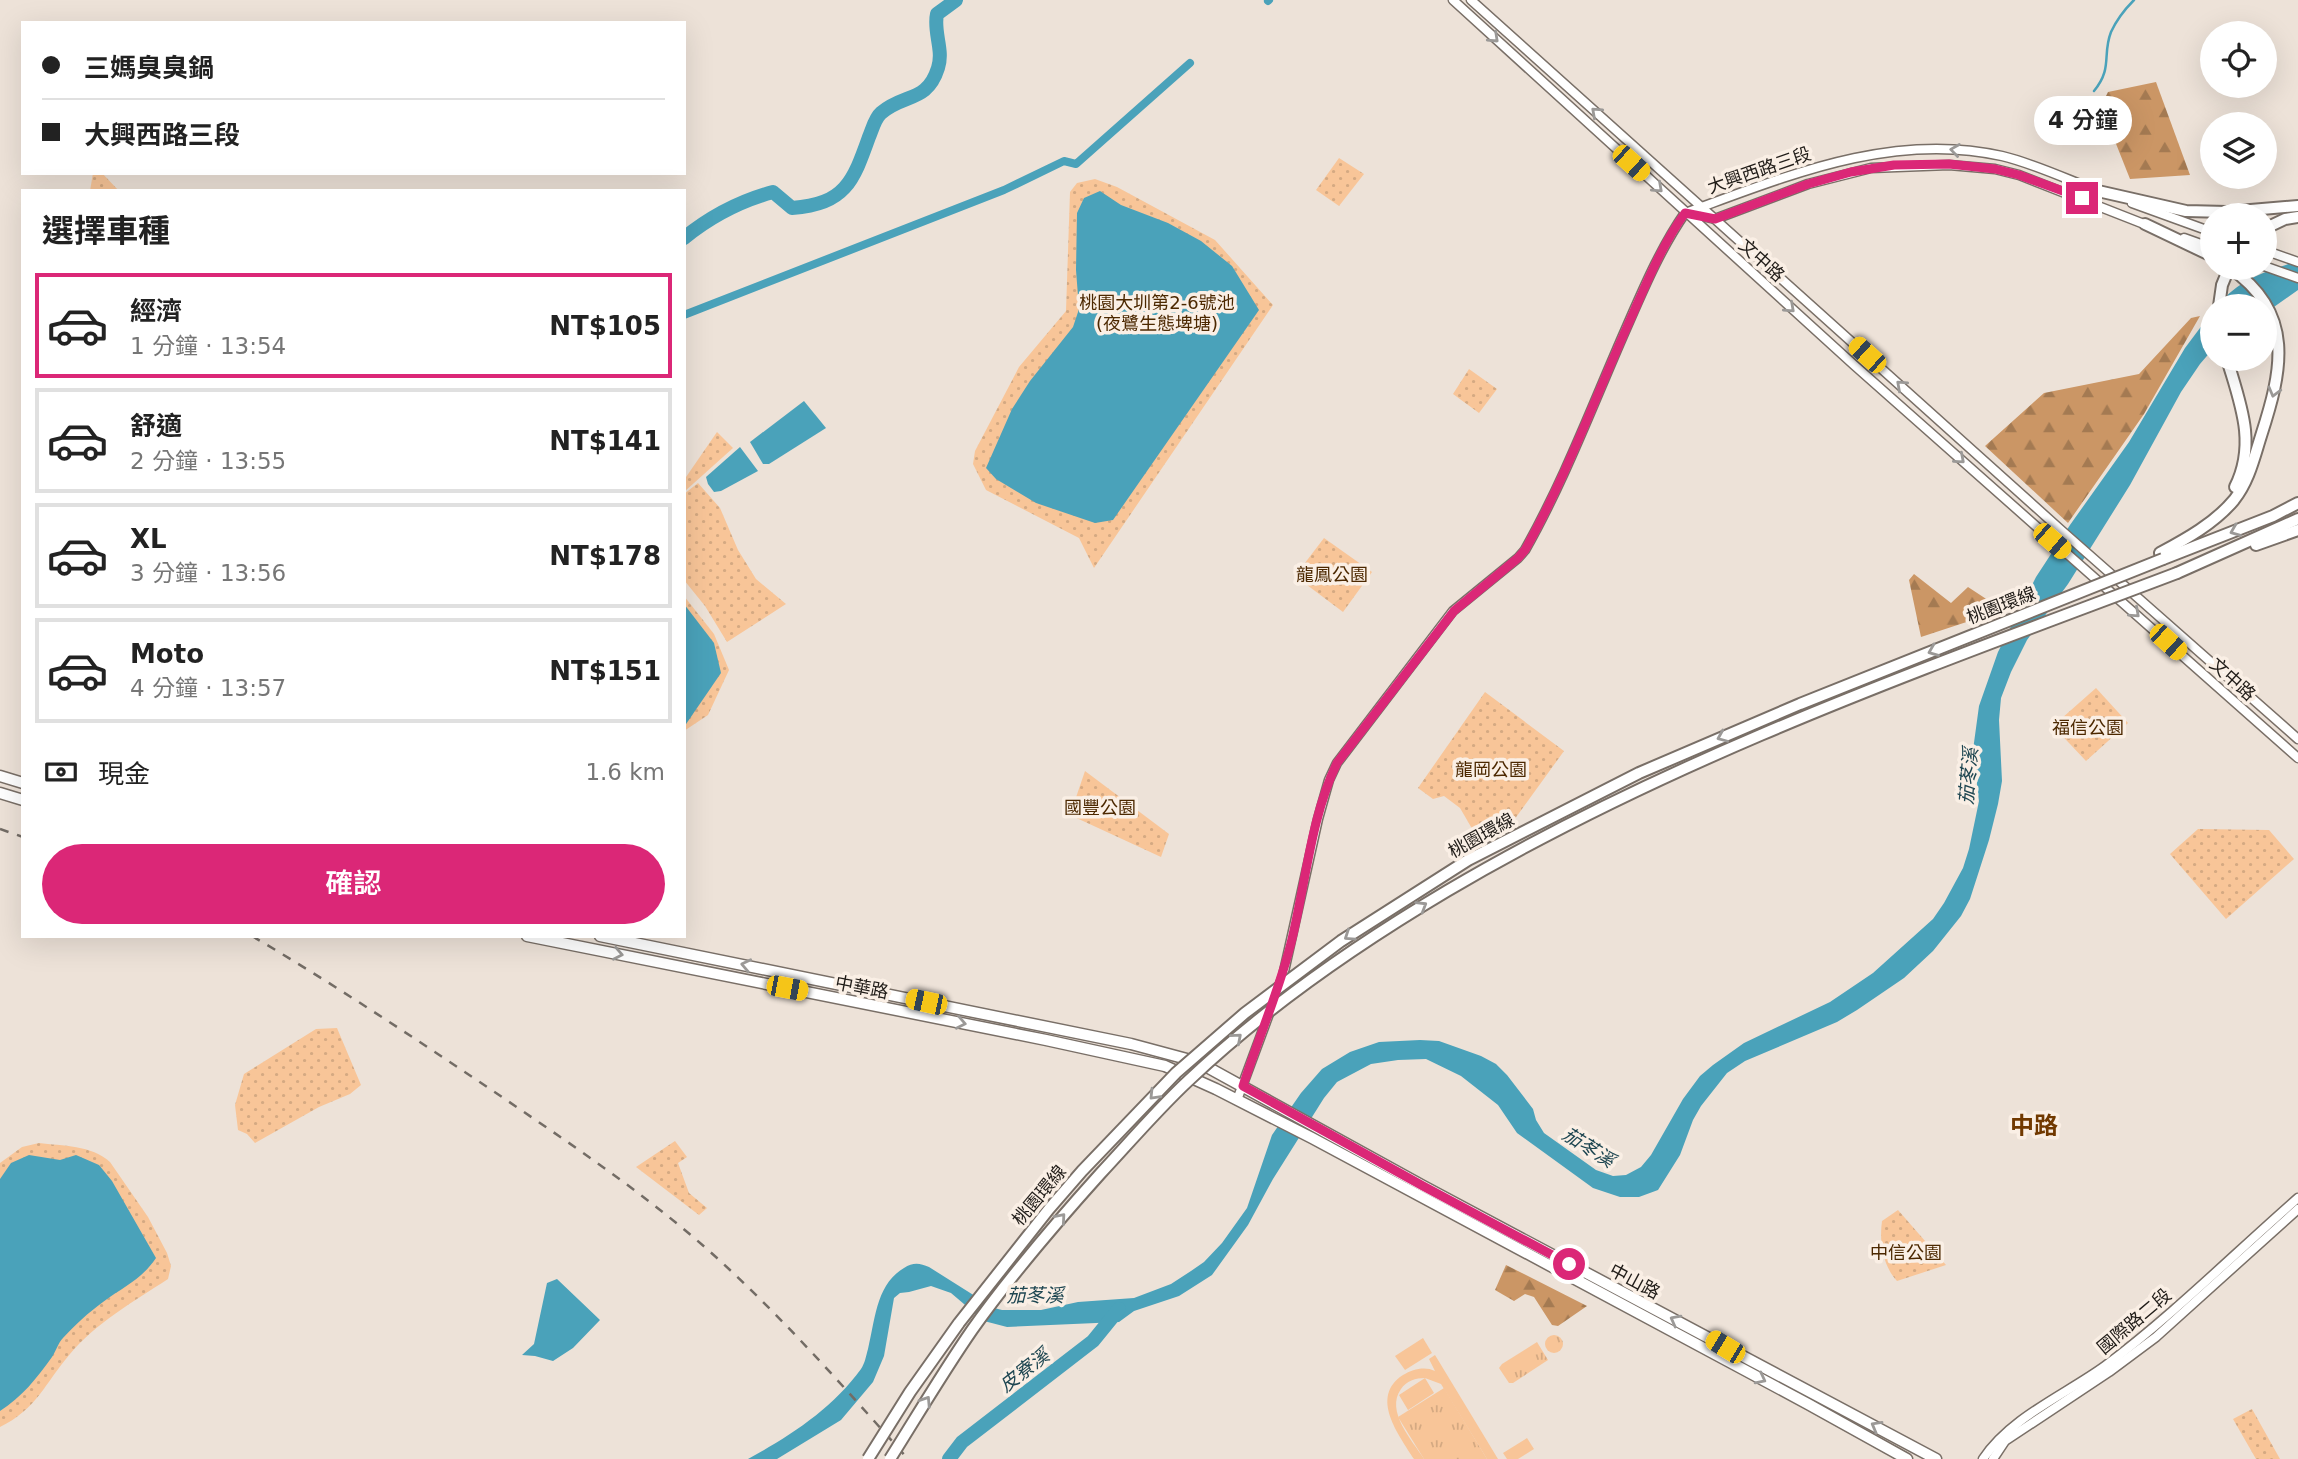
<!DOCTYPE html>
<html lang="zh-TW">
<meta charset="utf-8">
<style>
:root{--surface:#fff;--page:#f6f6f6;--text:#222;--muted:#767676;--line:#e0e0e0;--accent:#db2777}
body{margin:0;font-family:"DejaVu Sans","Noto Sans TC",sans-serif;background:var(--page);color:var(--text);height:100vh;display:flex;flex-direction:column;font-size:26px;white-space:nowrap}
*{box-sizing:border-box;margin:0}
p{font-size:23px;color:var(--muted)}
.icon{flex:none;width:38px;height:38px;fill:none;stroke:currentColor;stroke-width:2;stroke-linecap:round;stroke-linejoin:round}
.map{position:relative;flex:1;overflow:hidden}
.drawer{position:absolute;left:21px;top:189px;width:665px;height:749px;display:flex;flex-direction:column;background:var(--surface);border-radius:0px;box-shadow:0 7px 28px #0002}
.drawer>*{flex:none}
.banner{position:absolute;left:21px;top:21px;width:665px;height:154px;border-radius:0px;box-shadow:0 7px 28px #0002;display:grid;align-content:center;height:154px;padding:0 21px;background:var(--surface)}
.fabs{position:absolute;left:2200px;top:21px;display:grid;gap:14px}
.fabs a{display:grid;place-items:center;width:77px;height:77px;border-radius:50%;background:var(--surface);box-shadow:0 7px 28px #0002;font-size:35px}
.end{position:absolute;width:32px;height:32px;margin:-16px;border:9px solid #db2777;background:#fff;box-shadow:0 0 0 4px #fff}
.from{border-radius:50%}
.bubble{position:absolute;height:49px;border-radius:24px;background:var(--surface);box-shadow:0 7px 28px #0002;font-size:23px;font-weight:600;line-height:49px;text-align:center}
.car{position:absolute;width:21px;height:42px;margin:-21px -10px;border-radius:9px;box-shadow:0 0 5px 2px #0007;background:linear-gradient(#f5c518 24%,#345 0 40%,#f5c518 0 76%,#345 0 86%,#f5c518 0)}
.banner b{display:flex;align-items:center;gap:24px;height:66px;font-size:26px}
.banner b+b{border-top:2px solid var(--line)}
.banner i{width:18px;height:18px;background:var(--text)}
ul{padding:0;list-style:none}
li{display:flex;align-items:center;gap:21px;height:105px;margin:0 14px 10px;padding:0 7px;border:4px solid var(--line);border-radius:0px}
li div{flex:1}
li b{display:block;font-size:26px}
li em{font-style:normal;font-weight:600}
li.current{border-color:var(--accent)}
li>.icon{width:63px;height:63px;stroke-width:1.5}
h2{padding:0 21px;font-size:32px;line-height:84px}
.pay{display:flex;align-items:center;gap:18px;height:77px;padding:0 21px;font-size:26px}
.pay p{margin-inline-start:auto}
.primary-button{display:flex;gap:14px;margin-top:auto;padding:14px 21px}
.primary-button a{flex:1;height:80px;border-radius:42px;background:var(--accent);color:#fff;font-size:28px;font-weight:600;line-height:80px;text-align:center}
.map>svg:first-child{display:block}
.grass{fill:url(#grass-tufts)}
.forest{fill:url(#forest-firs)}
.park{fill:url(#park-dots)}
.pitch{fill:#f8c598}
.water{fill:#4aa2ba}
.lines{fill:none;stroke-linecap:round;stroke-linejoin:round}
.stream{stroke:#4aa2ba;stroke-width:2.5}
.canal{stroke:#4aa2ba;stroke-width:8}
.river{stroke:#4aa2ba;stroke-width:14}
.tertiary-casing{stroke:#796f67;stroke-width:11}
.primary-casing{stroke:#796f67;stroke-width:13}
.motorway-casing{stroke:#796f67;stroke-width:14}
.tertiary{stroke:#fff;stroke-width:8}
.primary{stroke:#fff;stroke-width:10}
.motorway{stroke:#fff;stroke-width:10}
.rail{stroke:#736c65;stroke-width:2.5;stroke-dasharray:9 9;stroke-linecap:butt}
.motorway-bridge-casing{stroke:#796f67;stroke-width:14;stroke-linecap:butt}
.motorway-bridge{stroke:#fff;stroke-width:10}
.oneway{stroke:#9b9997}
.route{stroke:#db2777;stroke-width:9}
.labels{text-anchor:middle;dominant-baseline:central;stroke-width:7;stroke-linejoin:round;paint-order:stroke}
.street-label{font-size:18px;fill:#201c18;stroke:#faefe5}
.park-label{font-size:18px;fill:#4c2800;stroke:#faefe5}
.water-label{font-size:19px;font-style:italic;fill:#1e4651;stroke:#faefe5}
.district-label{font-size:24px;font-weight:bold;fill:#713900;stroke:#faefe5}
</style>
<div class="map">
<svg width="2298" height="1459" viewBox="0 0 2298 1459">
<defs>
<pattern id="grass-tufts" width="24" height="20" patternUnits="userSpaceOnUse" patternTransform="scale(1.75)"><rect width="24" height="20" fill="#f8c598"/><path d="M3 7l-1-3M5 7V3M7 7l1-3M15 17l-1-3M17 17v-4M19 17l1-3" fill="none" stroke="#d4a982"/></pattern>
<pattern id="forest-firs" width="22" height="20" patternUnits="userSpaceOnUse" patternTransform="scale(1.75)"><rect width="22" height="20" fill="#cb9665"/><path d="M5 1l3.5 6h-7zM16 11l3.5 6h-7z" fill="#a47a52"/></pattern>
<pattern id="park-dots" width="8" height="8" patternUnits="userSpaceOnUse" patternTransform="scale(1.75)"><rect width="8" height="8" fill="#f8c598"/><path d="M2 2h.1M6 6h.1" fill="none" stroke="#d4a982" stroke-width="1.8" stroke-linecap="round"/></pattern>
</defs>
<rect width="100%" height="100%" fill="#ede2d8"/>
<g class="grass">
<circle cx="1554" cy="1344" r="9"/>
<polygon points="1537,1342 1548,1360 1513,1383 1509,1383 1499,1368 1502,1364"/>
<polygon points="1444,1388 1487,1459 1424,1459 1398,1417"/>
</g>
<g class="forest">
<polygon points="2156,82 2190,175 2130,179 2101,106 2108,92"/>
<polygon points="2200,316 2144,414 2068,523 1985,446 2044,393 2139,374 2191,318"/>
<polygon points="1914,574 1951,603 1968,587 2003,610 1921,637 1909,580"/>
<polygon points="1506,1265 1587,1306 1558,1326 1552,1325 1534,1297 1525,1294 1514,1301 1495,1290"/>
</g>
<g class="park">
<polygon points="1339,158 1364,174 1339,206 1316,190"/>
<polygon points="93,173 102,173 119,191 90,191"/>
<polygon points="1095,179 1117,187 1215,240 1273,305 1094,568 1079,538 986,490 973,464 975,451 1019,367 1066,311 1070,192 1077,183"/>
<polygon points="1469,369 1497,389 1479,413 1453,394"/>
<polygon points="717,432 733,448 684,492 684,480"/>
<polygon points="698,483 720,508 738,550 756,579 786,604 727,642 705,606 684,580 684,494"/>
<polygon points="1324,538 1372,572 1343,612 1295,576"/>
<polygon points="684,596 714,634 729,670 708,715 684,731"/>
<polygon points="2096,688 2128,723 2086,761 2053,726"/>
<polygon points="1485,692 1564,751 1509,827 1468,847 1474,832 1460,808 1444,796 1433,799 1418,788"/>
<polygon points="1085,771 1169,834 1161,857 1070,815"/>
<polygon points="2198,829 2269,830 2294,859 2226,919 2170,854"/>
<polygon points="337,1028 361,1085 350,1094 319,1107 255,1143 247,1134 238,1130 235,1105 244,1074 316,1029"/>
<polygon points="675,1141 687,1157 678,1163 689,1193 707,1208 699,1215 636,1167"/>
<path d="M39,1143C62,1146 92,1145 110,1162L148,1217L167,1253L171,1266L168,1279C134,1301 96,1323 70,1354C45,1383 37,1409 0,1427V1163L22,1147Z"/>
<path d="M1898,1210L1946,1265L1897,1281C1883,1266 1879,1242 1882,1221Z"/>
<polygon points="2252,1409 2280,1459 2256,1459 2233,1419"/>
</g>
<g class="pitch">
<polygon points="1423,1338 1432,1353 1405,1370 1395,1356"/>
<path d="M1435,1355L1498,1459H1487L1441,1384L1425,1378L1434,1393L1408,1410L1399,1395L1425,1378C1416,1378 1406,1381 1401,1389C1385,1411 1412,1440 1424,1459H1414C1399,1435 1369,1397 1403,1375C1413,1369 1425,1366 1435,1371L1429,1359Z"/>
<polygon points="1527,1438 1534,1449 1518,1459 1507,1459 1503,1453"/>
</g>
<g class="water">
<polygon points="1100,191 1121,205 1168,223 1201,241 1232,266 1259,310 1113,520 1095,523 1036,503 996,479 986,468 1012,409 1030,381 1073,327 1079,309 1076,270 1077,213 1084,198"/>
<path d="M2298,261V290L2271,309L2264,306H2217C2241,278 2264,272 2298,261Z"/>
<path d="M2212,312V350L2200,364L2181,392L2130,485L2068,584L2027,640L2011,672L2001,698L1999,720L2002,781L1998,804L1989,840L1970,899L1961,916L1933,951L1904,978L1857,1010L1837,1022L1745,1061L1727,1073L1701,1106L1693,1120L1680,1155L1658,1190L1639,1197H1620L1593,1188L1517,1133L1498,1105L1461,1076L1426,1059L1398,1060L1371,1064L1337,1082L1324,1098L1273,1179L1248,1225L1212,1275L1179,1296L1134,1311L1119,1322L1007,1327L984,1321L951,1293L931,1286L909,1292L900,1293L894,1298L884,1356L873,1382L841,1420L777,1459H748C790,1436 832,1409 861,1369C865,1363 866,1356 868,1349C875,1321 876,1284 904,1268C913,1262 920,1263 929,1267L994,1308L1002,1310H1041L1078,1302L1134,1298L1171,1284L1191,1271L1204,1262L1222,1243L1247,1208L1272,1135L1301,1093L1322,1069L1350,1052L1379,1042L1420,1040L1439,1041L1481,1056L1496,1064L1507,1075L1533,1109L1536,1120L1544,1133L1596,1170L1613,1176L1626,1175L1641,1167L1651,1155L1683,1099L1700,1076L1713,1065L1744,1043L1830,1002L1873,973L1933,919L1944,903L1963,868L1969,849L1979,801L1973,750L1979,706L1998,652L2036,577L2070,525L2129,442L2185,348Z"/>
<polygon points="804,401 826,428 769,464 763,464 750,442"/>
<polygon points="740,447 758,471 721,491 714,492 708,484 706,477"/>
<polygon points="684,604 714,643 721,673 684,727"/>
<path d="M29,1155L60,1160L76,1155L99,1165L112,1181L156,1258C141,1280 123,1287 103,1302C89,1312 74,1326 63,1338C58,1343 56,1351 52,1357C37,1378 22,1397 0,1411V1179L11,1163Z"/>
<polygon points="557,1279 600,1320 573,1348 553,1361 535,1356 522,1355 534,1344 547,1283"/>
</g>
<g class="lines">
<path class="stream" d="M2094,91C2113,68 2102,55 2111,32C2116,21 2125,9 2134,0"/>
<g class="canal">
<polyline points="1268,1 1269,0"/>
<polyline points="684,315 1004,190 1064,161 1076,164 1190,63"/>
</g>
<g class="river">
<path d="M684,238C711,216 740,201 773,192L792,208C845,204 853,182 869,137C872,130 875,118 881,113C904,93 927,103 938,68C944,50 933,32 937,14L956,0"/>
<polyline points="949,1459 962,1442 1093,1341 1119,1309"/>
</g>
<defs>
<g id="tertiary">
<polyline points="1453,0 1854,365 2298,758"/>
<polyline points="1471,0 2061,530 2298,739"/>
<polyline points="2132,203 2212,232"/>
<path d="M1685,213C1787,176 1892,131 2002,156C2036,164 2070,181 2103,193"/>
<polyline points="1688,213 1715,219 1808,184 1871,168 1949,165 1995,169 2019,175 2149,226"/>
<polyline points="2184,238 2212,248"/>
<polyline points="2264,250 2298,262"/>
<polyline points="2264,266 2298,278"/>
<path d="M1237,1100L1283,976L1318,819L1329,780L1337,763L1453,611L1518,558L1525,550C1564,481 1593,404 1625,331C1643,290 1660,249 1685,213"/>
<path d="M1983,1459C2011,1417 2065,1395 2105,1366C2173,1315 2234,1254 2298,1198"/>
<polyline points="1993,1459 2005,1441 2109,1372 2156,1337 2298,1209"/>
</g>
<g id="primary">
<polyline points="0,776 23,783"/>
<polyline points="0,793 23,800"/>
<polyline points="527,936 1046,1040 1165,1066 1216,1089 1312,1138 1808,1404 1907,1459"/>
<polyline points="600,936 1131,1044 1198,1062 1423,1186 1936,1459"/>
</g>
<g id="motorway">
<polyline points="2098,191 2186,211 2227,212 2298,206"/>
<polyline points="2145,224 2212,256"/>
<polyline points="2264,229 2285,219 2298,217"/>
<polyline points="2219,306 2222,285 2229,268"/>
<path d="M2227,359C2240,403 2257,443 2235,487"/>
<polyline points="2256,545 2298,530"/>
<path d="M2160,553C2186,539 2215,523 2234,500C2249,481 2254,458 2261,436C2282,371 2296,313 2230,268"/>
<polyline points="2163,559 2273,516 2298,503"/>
<polyline points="2177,573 2298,519"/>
</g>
</defs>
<use href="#tertiary" class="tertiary-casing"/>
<use href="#primary" class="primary-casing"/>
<use href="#motorway" class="motorway-casing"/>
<use href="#tertiary" class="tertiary"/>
<use href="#primary" class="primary"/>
<use href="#motorway" class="motorway"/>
<g class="rail">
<polyline points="0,829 23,837"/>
<path d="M252,936C337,986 420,1042 502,1097C581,1151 660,1204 730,1270C793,1329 851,1395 908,1459"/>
</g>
<defs>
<g id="motorway-bridge">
<polyline points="868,1459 910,1392 959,1323 1049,1209 1082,1171 1176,1073 1245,1013 1341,941 1468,860 1639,773 1800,704 2163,559"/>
<path d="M890,1459C917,1416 943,1372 972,1330C1011,1275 1055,1224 1100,1174C1129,1143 1157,1110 1188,1081C1266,1007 1356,945 1447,891C1677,755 1929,667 2177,573"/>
</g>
</defs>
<use href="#motorway-bridge" class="motorway-bridge-casing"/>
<use href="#motorway-bridge" class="motorway-bridge"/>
</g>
<defs><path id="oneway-chevron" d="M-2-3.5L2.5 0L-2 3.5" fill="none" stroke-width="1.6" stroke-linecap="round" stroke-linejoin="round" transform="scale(1.75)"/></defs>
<g class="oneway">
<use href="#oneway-chevron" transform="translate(1494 38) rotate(43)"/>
<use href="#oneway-chevron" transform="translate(1596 112) rotate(-138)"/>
<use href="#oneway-chevron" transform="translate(1955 150) rotate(-172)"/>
<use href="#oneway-chevron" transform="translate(1658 188) rotate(42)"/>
<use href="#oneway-chevron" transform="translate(1790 308) rotate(42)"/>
<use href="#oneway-chevron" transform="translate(1901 385) rotate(-138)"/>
<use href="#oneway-chevron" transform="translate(2274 392) rotate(105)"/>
<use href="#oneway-chevron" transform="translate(1960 459) rotate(41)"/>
<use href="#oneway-chevron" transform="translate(2235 531) rotate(158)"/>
<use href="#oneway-chevron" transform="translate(2135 613) rotate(42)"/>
<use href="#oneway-chevron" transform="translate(1933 651) rotate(158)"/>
<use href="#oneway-chevron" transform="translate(1722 737) rotate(157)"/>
<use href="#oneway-chevron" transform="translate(1422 906) rotate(-31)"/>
<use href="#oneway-chevron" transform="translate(1349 936) rotate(146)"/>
<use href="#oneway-chevron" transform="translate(618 954) rotate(11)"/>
<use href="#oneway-chevron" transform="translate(746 965) rotate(-168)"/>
<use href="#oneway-chevron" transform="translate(961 1023) rotate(11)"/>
<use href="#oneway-chevron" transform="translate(1237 1038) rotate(-41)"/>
<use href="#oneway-chevron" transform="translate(1154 1095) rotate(134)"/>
<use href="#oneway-chevron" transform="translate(1061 1218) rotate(-49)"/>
<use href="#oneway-chevron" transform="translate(1675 1320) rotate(-152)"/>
<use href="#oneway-chevron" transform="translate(1761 1379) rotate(27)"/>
<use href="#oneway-chevron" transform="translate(926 1401) rotate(-57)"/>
<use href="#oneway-chevron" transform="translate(1876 1426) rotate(-151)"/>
</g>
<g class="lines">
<path class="route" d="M1569,1264L1423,1186L1243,1086C1259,1036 1280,989 1292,939C1306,881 1311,817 1337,763L1454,611L1518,558L1525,550C1565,479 1594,401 1627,327C1645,287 1660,248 1685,213L1715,219L1808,184L1851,172L1894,165L1949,164L1995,169L2019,175L2082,198"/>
</g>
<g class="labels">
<g class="street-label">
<text transform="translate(1759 170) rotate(-19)">大興西路三段</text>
<text transform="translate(1762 260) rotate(42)">文中路</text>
<text transform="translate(2001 605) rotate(-21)">桃園環線</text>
<text transform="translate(2233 679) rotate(42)">文中路</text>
<text transform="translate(1481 835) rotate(-29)">桃園環線</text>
<text transform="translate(862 987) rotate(11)">中華路</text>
<text transform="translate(1039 1195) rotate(-50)">桃園環線</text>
<text transform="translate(1635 1281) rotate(28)">中山路</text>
<text transform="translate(2134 1321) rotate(-40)">國際路二段</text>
</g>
<g class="park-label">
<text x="1157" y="302">桃園大圳第2-6號池<tspan x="1157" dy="21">(夜鷺生態埤塘)</tspan></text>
<text x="1332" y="574">龍鳳公園</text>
<text x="2088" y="727">福信公園</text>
<text x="1491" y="769">龍岡公園</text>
<text x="1100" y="807">國豐公園</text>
<text x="1906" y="1252">中信公園</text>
</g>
<g class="water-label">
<text transform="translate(1968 776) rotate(-85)">茄苳溪</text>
<text transform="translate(1589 1147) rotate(32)">茄苳溪</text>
<text x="1035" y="1295">茄苳溪</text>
<text transform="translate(1024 1370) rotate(-38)">皮寮溪</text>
</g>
<g class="district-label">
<text x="2034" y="1126">中路</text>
</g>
</g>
</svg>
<div class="fabs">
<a><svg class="icon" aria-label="locate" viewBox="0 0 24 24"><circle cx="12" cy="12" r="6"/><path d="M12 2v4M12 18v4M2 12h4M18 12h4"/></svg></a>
<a><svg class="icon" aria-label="layers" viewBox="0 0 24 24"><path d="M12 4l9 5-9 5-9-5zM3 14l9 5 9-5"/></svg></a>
<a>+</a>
<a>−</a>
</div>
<i class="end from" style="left:1569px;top:1264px"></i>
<i class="end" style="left:2082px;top:198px"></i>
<div class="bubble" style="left:2034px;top:96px;width:98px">4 分鐘</div>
<i class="car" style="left:1631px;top:163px;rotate:132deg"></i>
<i class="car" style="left:1867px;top:355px;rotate:312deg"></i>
<i class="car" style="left:2052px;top:541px;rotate:131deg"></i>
<i class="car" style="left:2168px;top:642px;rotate:132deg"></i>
<i class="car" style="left:787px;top:988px;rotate:101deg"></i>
<i class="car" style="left:926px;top:1002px;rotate:282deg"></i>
<i class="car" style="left:1725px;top:1347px;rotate:301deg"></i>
<div class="banner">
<b><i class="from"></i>三媽臭臭鍋</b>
<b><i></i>大興西路三段</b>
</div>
<section class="drawer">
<h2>選擇車種</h2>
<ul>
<li class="current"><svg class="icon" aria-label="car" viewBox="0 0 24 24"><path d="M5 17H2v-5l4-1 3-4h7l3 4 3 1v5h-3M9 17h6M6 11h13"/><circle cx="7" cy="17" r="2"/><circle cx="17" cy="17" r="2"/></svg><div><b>經濟</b><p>1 分鐘 · 13:54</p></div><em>NT$105</em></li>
<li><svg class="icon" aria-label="car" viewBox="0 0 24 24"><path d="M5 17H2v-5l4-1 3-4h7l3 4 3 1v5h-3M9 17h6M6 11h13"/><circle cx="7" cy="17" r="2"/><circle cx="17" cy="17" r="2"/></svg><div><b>舒適</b><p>2 分鐘 · 13:55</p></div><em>NT$141</em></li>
<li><svg class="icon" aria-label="car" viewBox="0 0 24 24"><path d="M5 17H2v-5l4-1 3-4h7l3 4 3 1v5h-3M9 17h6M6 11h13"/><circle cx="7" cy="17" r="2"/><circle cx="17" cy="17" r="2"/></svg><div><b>XL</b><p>3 分鐘 · 13:56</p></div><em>NT$178</em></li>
<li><svg class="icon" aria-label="car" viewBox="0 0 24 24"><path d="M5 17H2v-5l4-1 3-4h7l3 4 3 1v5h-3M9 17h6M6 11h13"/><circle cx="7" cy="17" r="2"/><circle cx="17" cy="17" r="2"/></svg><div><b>Moto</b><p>4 分鐘 · 13:57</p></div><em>NT$151</em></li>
</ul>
<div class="pay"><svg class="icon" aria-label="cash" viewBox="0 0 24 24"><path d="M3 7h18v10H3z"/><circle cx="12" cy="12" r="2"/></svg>現金<p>1.6 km</p></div>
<div class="primary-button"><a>確認</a></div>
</section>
</div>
